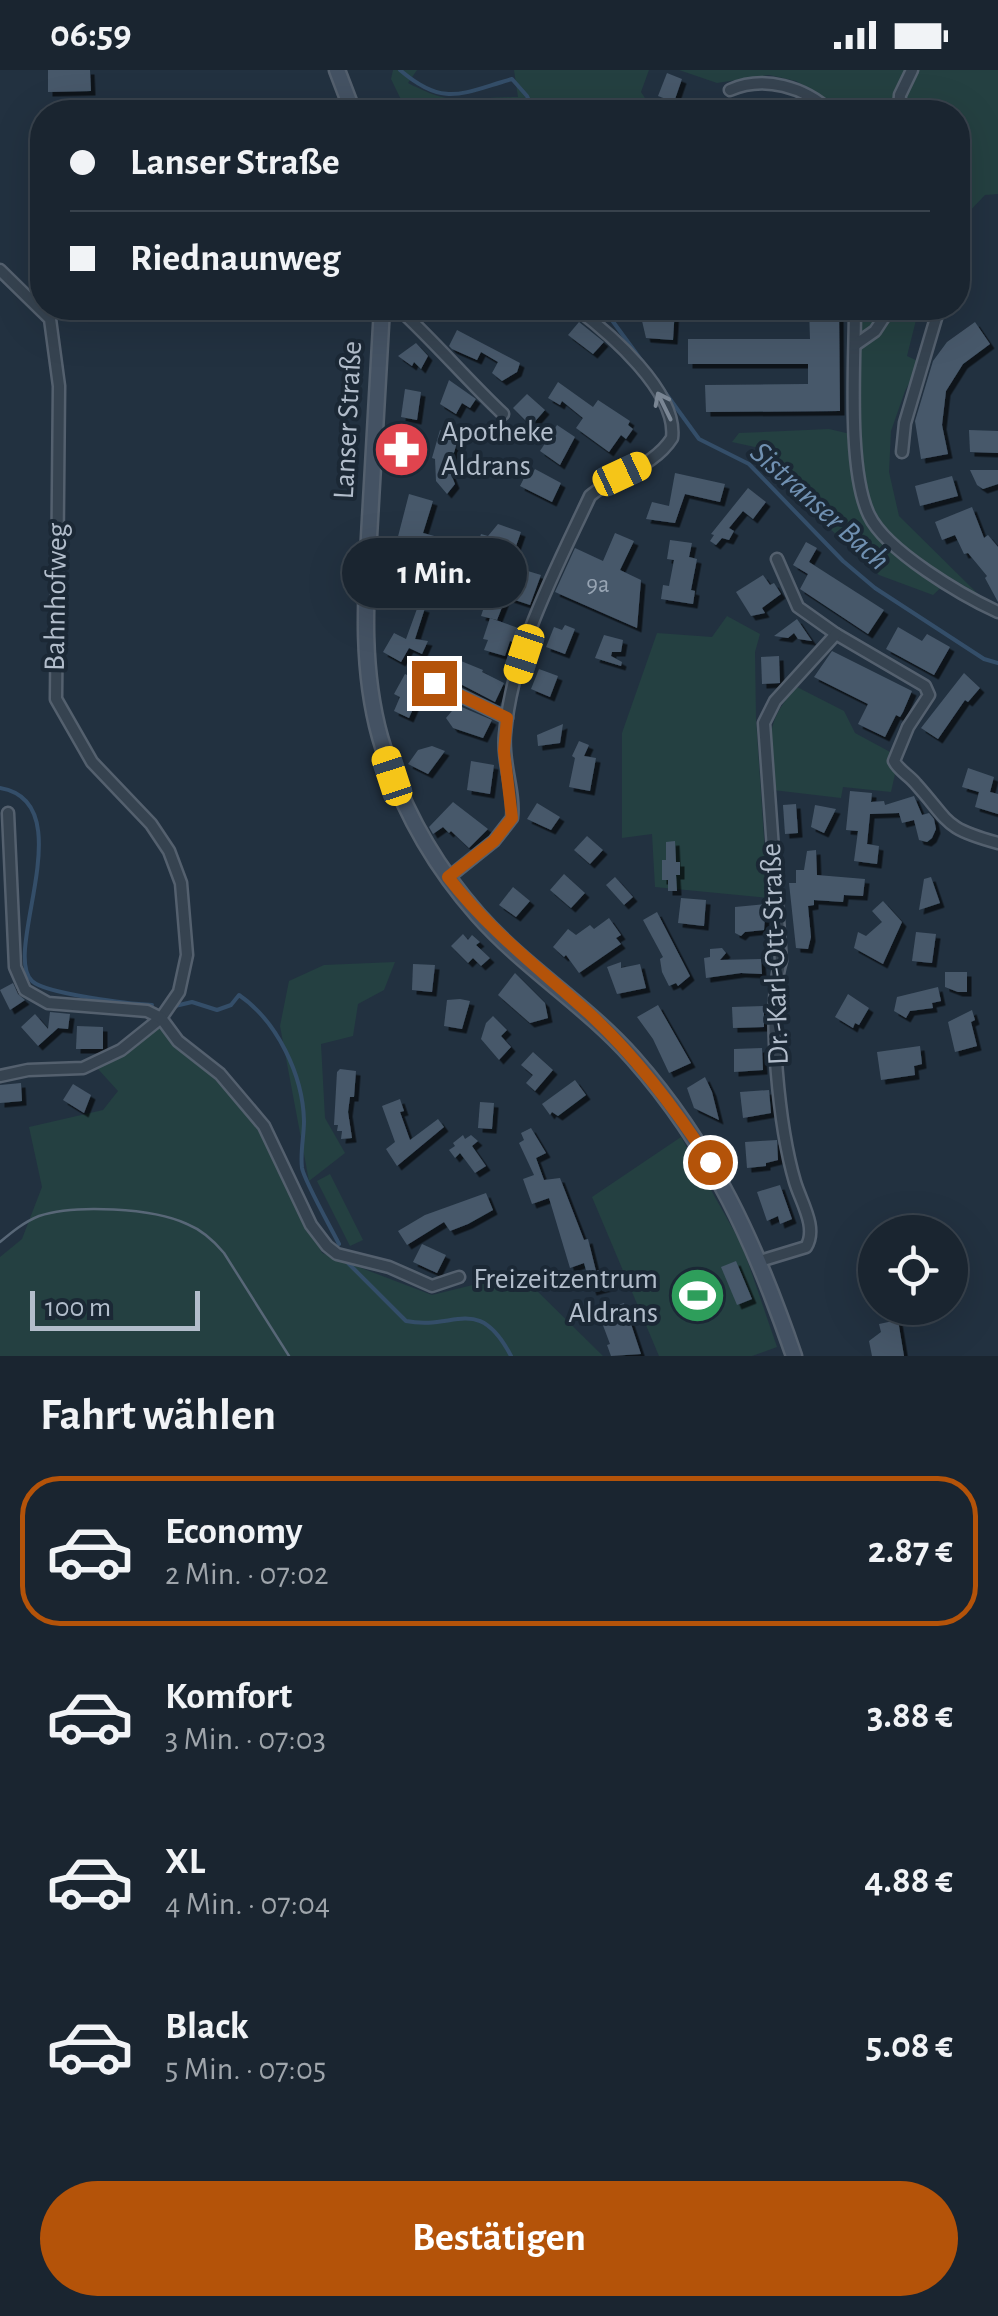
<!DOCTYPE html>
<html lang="de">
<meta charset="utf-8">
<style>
:root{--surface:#1a2530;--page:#27313c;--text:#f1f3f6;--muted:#9fa5ab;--line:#38424c;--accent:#b45309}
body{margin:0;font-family:"Alegreya Sans",sans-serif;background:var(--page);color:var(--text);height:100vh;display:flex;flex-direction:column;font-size:38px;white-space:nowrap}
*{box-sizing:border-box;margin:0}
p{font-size:32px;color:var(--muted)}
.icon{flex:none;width:55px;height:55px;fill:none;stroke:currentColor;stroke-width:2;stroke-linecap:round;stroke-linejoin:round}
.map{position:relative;height:1286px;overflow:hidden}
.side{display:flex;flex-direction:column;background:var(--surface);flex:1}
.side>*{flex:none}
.top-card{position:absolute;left:30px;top:30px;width:940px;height:220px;border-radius:40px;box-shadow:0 10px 40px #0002,0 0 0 2px var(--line);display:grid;align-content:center;height:220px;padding:0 40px;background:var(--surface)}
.controls{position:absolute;left:858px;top:1145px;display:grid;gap:20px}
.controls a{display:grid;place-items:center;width:110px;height:110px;border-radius:50%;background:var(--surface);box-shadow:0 10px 40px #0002,0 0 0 2px var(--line);font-size:50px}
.scale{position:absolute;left:30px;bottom:25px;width:170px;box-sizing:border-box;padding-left:10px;border:5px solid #b2bdcb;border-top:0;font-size:28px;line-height:35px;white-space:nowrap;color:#b2bdcb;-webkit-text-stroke:8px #1b2835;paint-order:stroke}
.end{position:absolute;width:45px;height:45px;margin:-22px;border:12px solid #b45309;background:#fff;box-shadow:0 0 0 5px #fff}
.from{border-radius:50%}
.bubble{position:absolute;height:70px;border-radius:35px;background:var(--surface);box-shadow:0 10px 40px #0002,0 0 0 2px var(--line);font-size:32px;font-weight:600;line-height:70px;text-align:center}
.car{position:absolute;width:30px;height:60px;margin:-30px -15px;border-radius:12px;box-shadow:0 0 8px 2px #0007;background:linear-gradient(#f5c518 24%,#345 0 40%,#f5c518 0 76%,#345 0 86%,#f5c518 0)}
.top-card b{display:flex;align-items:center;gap:35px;height:95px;font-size:38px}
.top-card b+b{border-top:2px solid var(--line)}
.top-card i{width:25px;height:25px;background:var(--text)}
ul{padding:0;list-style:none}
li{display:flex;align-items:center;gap:30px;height:150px;margin:0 20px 15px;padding:0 20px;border:5px solid transparent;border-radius:40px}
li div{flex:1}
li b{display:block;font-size:38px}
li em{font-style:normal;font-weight:600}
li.current{border-color:var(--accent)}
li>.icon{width:90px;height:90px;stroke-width:1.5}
h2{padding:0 40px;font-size:45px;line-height:120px}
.action{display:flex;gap:20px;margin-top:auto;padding:20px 40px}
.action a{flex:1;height:115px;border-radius:60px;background:var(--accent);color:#fff;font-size:40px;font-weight:600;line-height:115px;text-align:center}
.status{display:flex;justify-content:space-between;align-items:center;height:70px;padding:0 50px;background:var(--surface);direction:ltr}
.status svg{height:28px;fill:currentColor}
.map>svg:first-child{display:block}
.green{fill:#244041}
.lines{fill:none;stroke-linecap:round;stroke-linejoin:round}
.stream{stroke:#344e69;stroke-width:4}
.building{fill:#47586a;filter:url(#shadow)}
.street-casing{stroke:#54606e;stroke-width:15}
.secondary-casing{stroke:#54606e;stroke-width:19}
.street{stroke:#364350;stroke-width:10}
.secondary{stroke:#445263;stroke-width:14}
.tram{stroke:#586777;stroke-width:2.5}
.oneway{stroke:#7a8694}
.route{stroke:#b45309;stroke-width:12}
.labels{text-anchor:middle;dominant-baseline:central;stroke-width:8;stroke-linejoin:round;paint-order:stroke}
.number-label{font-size:25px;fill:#97a4b3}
.street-label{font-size:30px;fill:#b2bdcb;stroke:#1b2835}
.poi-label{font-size:30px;fill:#b2bdcb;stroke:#1b2835;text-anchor:start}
.water-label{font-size:32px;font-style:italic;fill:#7090b1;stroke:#1b2835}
</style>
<div class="status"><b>06:59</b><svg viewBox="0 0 49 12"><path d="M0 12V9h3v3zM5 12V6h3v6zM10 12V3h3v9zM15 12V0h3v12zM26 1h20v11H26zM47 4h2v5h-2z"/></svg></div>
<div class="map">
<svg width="998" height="1286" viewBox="0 0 998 1286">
<defs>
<filter id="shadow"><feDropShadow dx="4.5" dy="4.5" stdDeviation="0" flood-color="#0009"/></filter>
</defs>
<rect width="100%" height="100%" fill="#223140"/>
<g class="green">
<path d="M393,0H417L408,13C458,39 466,27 518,27L514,0H649L641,22L653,40L652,42H407L391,9Z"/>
<polygon points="679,0 998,0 998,124 985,125 966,145 958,144 958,42 837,42 824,28 796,11 769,5 717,13"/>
<polygon points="863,238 919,238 907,286 920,292 905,321 891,361 889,402 899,446 978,524 951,508 933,525 879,505 826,455 773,381 732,372 739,363 829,359 859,366 857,285"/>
<polygon points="727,546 760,564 755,582 756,649 768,828 655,817 652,764 622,768 622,663 657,563 712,567"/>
<path d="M797,617L844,641L855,663L892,683L895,704L891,722L843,717L841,728L773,720C771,672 762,654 797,617Z"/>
<polygon points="395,892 384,920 358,934 353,966 321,974 325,1048 345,1083 309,1111 280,956 289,911 324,895"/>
<path d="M155,949C180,980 214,1001 240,1031C277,1074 297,1132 322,1183L432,1225L485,1212L530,1214L603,1286H0V1187L22,1169L42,1117L29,1057L103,1040L118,1021L98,999Z"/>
<polygon points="681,1067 742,1175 777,1277 752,1286 659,1286 592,1127"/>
<polygon points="330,1104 363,1170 350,1176 317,1111"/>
</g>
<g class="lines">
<g class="stream">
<path d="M400,0C444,38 462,23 512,9L527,26L534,42"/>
<polyline points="603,238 647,298"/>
<polyline points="659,314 699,369 749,394 843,491 875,518 984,589 998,593"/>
<path d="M0,718C84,732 1,883 32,911C46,924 130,934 152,935"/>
<path d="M175,936L192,932L217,940L231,935L239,925C277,951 303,1005 304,1051C304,1066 300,1083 302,1098C304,1110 331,1158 339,1174"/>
<path d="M345,1190L406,1251C455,1261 478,1223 511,1286"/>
</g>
</g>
<g class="building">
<polygon points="48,0 90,0 91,21 48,22"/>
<polygon points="667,3 682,9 674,32 658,26"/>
<polygon points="639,238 675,238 673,270 646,268"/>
<polygon points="705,238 799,238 799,246 705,247"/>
<polygon points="809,238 839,238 840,341 706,342 705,315 808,314 808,294 688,294 688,269 810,269"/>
<polygon points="579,252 604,272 593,284 568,265"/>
<polygon points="975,252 990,274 963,294 946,321 942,355 948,384 921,389 915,351 933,291 947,272"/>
<polygon points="457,260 520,293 517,302 502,311 492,303 498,292 481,282 477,290 452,279 449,276"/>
<polygon points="416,273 428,286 421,299 414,292 412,296 398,286"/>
<polygon points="449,310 476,329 470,338 462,333 456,344 440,334"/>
<polygon points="558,312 593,337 598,330 630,351 628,355 633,359 626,369 621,365 609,382 576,358 583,348 562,331 560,335 548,328"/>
<polygon points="405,319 421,322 417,350 401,347"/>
<polygon points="527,324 545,340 531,356 513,338"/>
<polygon points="557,355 575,367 560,395 540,381"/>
<polygon points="440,360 459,366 449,399 455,414 447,424 436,411 435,389 432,388"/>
<polygon points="969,360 998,361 998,383 970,382"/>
<polygon points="397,368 413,370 409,395 393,393"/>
<polygon points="535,399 561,413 552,432 520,416 525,406 530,408"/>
<polygon points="970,400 998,400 998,414 983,419 977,415"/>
<polygon points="675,403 725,414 720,432 685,424 675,453 646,449 652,432 669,436"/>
<polygon points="952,406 958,426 920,436 915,416"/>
<polygon points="748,418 766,432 753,449 743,441 729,458 734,461 729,470 722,468 716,475 710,471 714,465 711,464"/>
<polygon points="409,424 433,431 423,463 442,468 440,474 474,485 481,464 488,466 498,454 521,462 515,479 491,472 485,488 541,505 530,535 506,527 497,550 481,546 489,522 400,498 404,485 394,482"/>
<polygon points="972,437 984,468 988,465 998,477 998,532 985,508 987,506 968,483 964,484 955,465 942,470 935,452"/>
<polygon points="615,463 634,471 620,500 641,510 637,558 555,522 575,478 603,491"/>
<polygon points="670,470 692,473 689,487 697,489 691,520 695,521 693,534 661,529 663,515 669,516 674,490 667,489"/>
<polygon points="806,472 817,478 809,492 884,540 868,564 800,519 808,504 793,495"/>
<polygon points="763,505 770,515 774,513 781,524 762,538 765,543 751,546 736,522"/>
<polygon points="418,536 425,538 415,569 428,571 422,584 409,578 401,592 383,582 394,563 406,569"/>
<polygon points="490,548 521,559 516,573 510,571 505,586 484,580 488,570 483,569"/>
<polygon points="797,549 812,571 798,569 794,563 788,568 774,566"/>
<polygon points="565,555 575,559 565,584 546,577 554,557 562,560"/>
<polygon points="898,557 922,571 927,564 950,577 934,605 886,579"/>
<polygon points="604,565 623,570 621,582 612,582 611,586 622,592 621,596 595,588"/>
<polygon points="832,581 912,621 903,642 900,647 896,645 885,667 858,654 868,634 814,607"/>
<polygon points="779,586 780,613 762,614 761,587"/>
<polygon points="456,589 483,600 482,602 504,613 495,632 447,607"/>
<polygon points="539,599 558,606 550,627 531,619"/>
<polygon points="964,603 980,618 968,632 965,630 938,669 921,658"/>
<polygon points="405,604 421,612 412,630 416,632 409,648 394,641 400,627 394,624"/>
<polygon points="457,635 492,650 483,668 453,658 446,648"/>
<polygon points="563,654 560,673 538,676 537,665"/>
<polygon points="579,671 589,675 584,686 596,688 590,721 569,717 575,688 572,686"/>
<polygon points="432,676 445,681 428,704 408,694 418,680"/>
<polygon points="471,691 494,695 490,724 467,720"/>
<polygon points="968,698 994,707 990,722 998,724 998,744 975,737 979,722 962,717"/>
<polygon points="850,721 872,723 871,732 884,731 885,735 914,726 922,745 929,743 934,749 936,759 932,768 927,772 919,770 914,750 902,753 899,743 870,744 867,774 879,776 877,794 854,791 858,761 846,760"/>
<polygon points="453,732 488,759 469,778 451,761 449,763 443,757 433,764 429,757"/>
<polygon points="537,733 560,747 551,760 527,749"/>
<polygon points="796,734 798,763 785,764 783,735"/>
<polygon points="815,735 836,739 824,763 811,757"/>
<polygon points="587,766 603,780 590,794 574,780"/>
<polygon points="675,771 676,792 680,792 680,805 676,805 677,821 668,821 668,810 662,810 662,790 666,790 666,772"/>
<polygon points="816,780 817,805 865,809 863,826 844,825 843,832 814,830 814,835 808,836 811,867 808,879 796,878 789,813 796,813 796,800 804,800 807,781"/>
<polygon points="564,804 585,823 571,838 550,820"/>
<polygon points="615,807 633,827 624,835 606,815"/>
<polygon points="931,807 940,833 919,840 924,809"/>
<polygon points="513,817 530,831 516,847 499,835"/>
<polygon points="681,828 706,830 704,856 678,853"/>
<polygon points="883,831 902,852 883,894 854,878 858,862 866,866 882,852 872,841"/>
<polygon points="766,834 764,860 745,862 741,866 735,863 735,837"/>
<polygon points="657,842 690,906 678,916 676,913 669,916 662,902 660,889 663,887 643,850"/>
<polygon points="609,848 621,865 616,868 621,874 579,903 566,885 564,887 553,877 568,859 576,865 590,855 594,859"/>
<polygon points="916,862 936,864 932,893 912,891"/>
<polygon points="463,864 468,870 472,865 480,872 476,875 490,888 481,896 473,888 468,893 451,876"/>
<polygon points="722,878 726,883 720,890 761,889 762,904 741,903 706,908 704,888 710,887 710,879"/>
<polygon points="621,892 621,898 640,894 646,918 617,924 607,897"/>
<polygon points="413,894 435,895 432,922 412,920"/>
<polygon points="945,902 967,902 967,922 958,922 945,917"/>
<polygon points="515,903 545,933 548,948 530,953 498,925"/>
<polygon points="13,913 18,924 25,930 10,940 0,920"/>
<polygon points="938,917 941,931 932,933 933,938 910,941 906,948 894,941 897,927"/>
<polygon points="848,924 869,938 859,955 855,953 853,958 835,947"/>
<polygon points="460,929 470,931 462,959 444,956 447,930"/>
<polygon points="658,935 691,993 669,1003 653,969 637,947"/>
<polygon points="764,936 764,957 733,958 732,937"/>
<polygon points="972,940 975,950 971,952 977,976 955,982 948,952"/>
<polygon points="50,942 70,944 68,959 58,958 38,976 21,957 35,944 48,959"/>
<polygon points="493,946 507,960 501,966 511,977 499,990 481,969 486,953"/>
<polygon points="77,956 103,957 103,979 76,979"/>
<polygon points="920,976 922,994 914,996 915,1005 881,1010 877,982"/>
<polygon points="762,978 763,1000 734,1002 734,979"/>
<polygon points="533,982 553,1000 535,1021 526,1013 533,1005 521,995"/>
<polygon points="340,999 356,1001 354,1027 350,1027 348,1042 352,1068 341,1069 342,1061 337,1061 338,1055 334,1055 337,1002"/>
<polygon points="705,1007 712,1022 719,1050 694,1038 687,1018"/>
<polygon points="575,1010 586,1025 558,1046 552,1042 550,1045 542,1034"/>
<polygon points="21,1013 22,1031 0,1033 0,1015"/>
<polygon points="73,1014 91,1025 84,1043 63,1030"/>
<polygon points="769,1020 771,1043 743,1048 740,1022"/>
<polygon points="400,1029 404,1041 400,1042 410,1070 438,1049 444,1057 397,1096 386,1079 395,1072 382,1036"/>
<polygon points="480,1032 494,1033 492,1059 478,1058"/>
<polygon points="531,1058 546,1083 536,1088 544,1110 560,1108 584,1170 588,1169 596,1201 603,1199 607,1217 592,1221 584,1193 570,1198 549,1128 532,1134 523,1109 534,1105 519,1073 524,1070 521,1063"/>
<polygon points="463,1065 465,1069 471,1065 478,1071 472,1076 486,1096 475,1103 460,1083 455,1088 449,1080 455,1076 453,1073"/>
<polygon points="777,1070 778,1090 766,1093 766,1096 747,1098 745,1072"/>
<polygon points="780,1115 792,1149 780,1154 778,1146 767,1151 757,1122"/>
<polygon points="486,1123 493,1140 468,1154 450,1161 444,1152 407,1175 398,1161 425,1145"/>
<polygon points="422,1174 446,1185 437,1203 413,1192"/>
<polygon points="736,1191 752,1229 737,1235 721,1197"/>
<polygon points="624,1233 641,1284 611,1286 607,1275 610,1274 598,1242"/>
<polygon points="898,1250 904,1286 872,1286 869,1271 881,1262 879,1254"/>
</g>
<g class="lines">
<defs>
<g id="street">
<path d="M730,20C764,5 805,17 831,42"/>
<polyline points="899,42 900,25 912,0"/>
<polyline points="0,200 50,249 59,316 56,629 92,692 151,754 169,781 181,813 187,885 179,922 161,948 121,980 83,998 28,1000 0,1006"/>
<path d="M398,238C435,272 466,309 503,344"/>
<path d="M855,238C855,291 847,399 869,445C886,481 963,526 998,542"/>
<polyline points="855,275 875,261 890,238"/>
<polyline points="902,382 905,353 939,238"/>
<path d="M777,489L798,537L836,564L925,616L929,625L908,657L894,691C899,701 909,705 916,714C951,753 943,758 998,773"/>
<polyline points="425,624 434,613 507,648"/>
<polyline points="8,743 15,897 25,920 48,933 147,941 161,948 178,971 220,1004 264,1056 311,1155 327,1176 337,1184 389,1197 432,1216 459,1207"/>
<path d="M449,807L494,771L512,748C515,720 502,693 505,664C512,581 555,501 590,426C615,404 653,398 672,368C678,322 609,263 576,238"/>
<path d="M760,1191L806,1177C818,1158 801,1132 795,1112C780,1061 766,941 781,891L764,653L775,631L836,564"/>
</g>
<g id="secondary">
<polyline points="337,0 353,42"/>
<path d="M382,238C378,308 374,379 370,449C366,523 360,595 380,667C399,733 432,793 478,845C525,898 586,935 633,988C712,1077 756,1175 794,1286"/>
</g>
</defs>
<use href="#street" class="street-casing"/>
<use href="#secondary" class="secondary-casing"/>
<use href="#street" class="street"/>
<use href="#secondary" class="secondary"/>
<path class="tram" d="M0,1172C12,1162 24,1152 39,1146C75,1134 153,1138 187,1154C202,1160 214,1171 224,1183L289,1286"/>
</g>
<defs><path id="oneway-shaft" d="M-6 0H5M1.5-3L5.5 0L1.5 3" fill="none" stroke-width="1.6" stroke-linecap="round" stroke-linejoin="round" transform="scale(2.5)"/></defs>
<use class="oneway" href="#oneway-shaft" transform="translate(664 336) rotate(-116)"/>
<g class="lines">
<path class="route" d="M434,613L507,648L504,681L512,748L494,771L448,807C490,862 543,901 593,947C639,990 676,1040 710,1092"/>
</g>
<defs>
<symbol id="pharmacy-disc" viewBox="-11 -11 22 22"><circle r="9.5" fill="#e0444e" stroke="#1b2835"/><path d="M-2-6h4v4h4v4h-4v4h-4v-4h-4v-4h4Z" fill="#fff"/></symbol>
<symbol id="stadium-disc" viewBox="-11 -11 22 22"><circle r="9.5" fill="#2e9e5b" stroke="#1b2835"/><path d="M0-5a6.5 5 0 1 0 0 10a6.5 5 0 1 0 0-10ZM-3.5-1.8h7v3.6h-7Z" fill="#fff"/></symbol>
</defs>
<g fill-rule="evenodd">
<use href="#pharmacy-disc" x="370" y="348" width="63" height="63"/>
<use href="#stadium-disc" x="666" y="1194" width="63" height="63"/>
</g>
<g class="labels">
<g class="number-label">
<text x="598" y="514">9a</text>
</g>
<g class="street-label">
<text transform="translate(348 350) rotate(-87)">Lanser Straße</text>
<text transform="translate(56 527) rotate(-89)">Bahnhofweg</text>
<text transform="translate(775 884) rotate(-92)">Dr.-Karl-Ott-Straße</text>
</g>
<g class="poi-label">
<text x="441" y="362">Apotheke<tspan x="441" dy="34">Aldrans</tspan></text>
<text x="658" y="1209" text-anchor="end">Freizeitzentrum<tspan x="658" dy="34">Aldrans</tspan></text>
</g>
<g class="water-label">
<text transform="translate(820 436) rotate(42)">Sistranser Bach</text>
</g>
</g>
</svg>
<div class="controls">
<a><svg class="icon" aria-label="locate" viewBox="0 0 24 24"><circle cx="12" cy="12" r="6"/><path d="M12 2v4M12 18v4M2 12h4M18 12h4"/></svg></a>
</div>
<div class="scale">100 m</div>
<i class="end from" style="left:710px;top:1092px"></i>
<i class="end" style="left:434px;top:613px"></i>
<div class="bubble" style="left:342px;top:468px;width:185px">1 Min.</div>
<i class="car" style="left:622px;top:404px;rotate:65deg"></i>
<i class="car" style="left:524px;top:584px;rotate:198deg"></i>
<i class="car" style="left:392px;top:706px;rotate:342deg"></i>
<div class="top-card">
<b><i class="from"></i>Lanser Straße</b>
<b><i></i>Riednaunweg</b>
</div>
</div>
<section class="side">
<h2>Fahrt wählen</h2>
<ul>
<li class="current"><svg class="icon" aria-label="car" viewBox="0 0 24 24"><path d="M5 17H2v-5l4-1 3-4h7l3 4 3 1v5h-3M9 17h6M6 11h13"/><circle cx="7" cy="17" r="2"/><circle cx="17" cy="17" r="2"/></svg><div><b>Economy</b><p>2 Min. · 07:02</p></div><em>2.87 €</em></li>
<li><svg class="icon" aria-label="car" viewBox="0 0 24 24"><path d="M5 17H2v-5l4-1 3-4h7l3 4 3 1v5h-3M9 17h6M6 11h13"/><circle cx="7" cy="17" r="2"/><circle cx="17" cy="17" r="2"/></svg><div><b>Komfort</b><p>3 Min. · 07:03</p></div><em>3.88 €</em></li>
<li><svg class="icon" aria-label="car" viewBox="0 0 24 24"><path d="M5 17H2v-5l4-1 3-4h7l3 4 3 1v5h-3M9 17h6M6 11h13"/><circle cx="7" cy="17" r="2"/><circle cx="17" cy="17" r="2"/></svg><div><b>XL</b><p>4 Min. · 07:04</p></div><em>4.88 €</em></li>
<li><svg class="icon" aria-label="car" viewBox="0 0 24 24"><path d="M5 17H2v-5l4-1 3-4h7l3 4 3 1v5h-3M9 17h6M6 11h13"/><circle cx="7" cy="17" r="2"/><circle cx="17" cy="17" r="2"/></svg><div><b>Black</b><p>5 Min. · 07:05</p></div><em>5.08 €</em></li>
</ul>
<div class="action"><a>Bestätigen</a></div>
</section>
